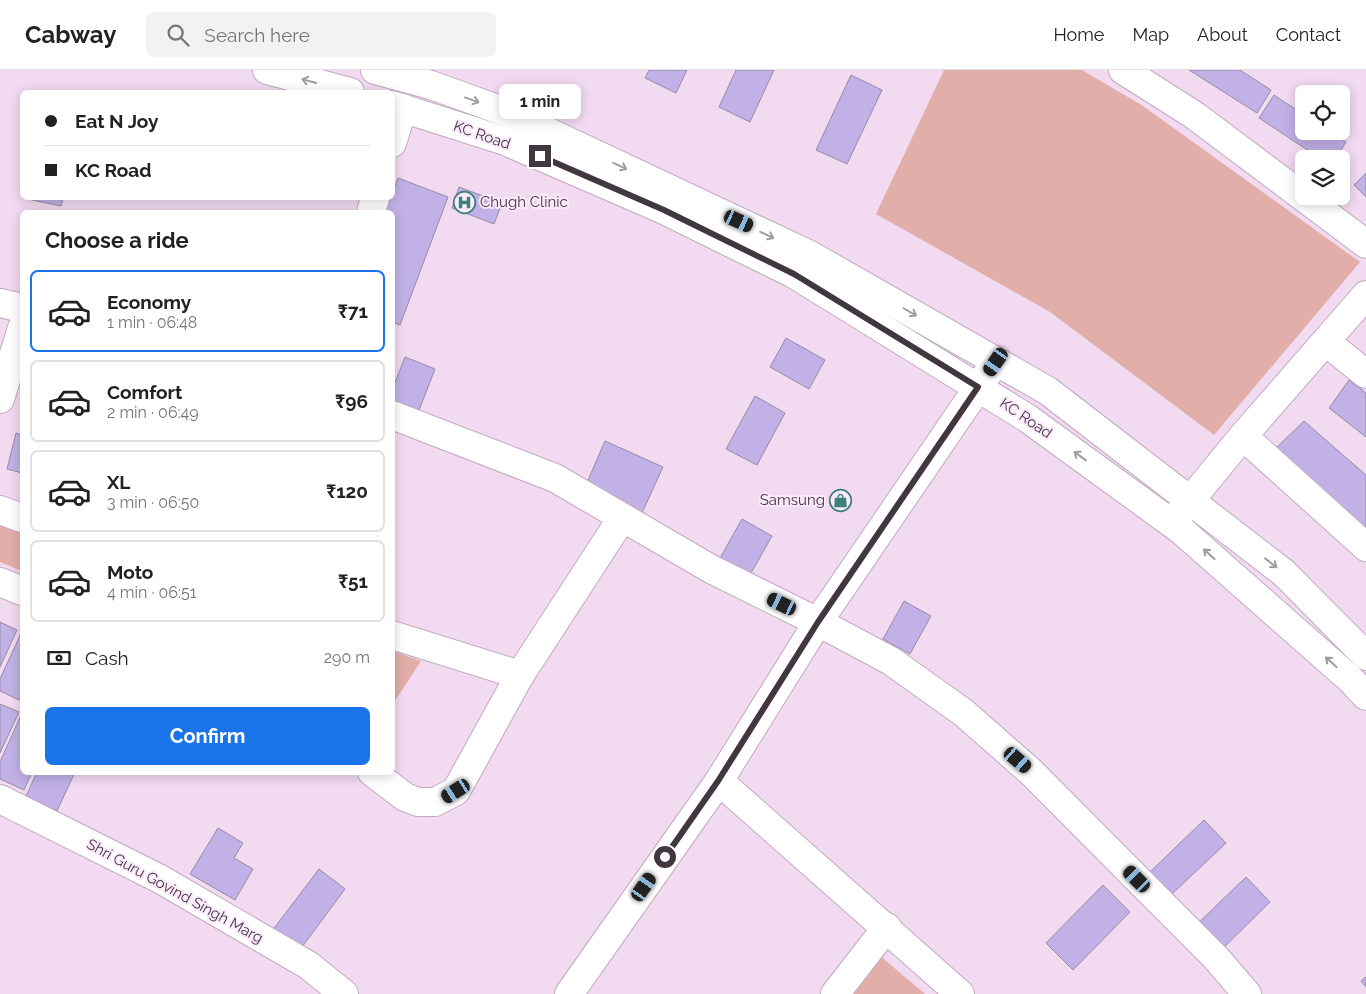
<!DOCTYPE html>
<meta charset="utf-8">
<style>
:root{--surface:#fff;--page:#f2f2f2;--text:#222;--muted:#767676;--line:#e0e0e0;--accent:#1a73e8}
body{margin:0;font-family:Raleway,sans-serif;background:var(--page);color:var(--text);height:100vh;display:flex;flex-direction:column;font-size:19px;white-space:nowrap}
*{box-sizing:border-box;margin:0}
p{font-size:16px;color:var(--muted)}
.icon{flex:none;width:28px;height:28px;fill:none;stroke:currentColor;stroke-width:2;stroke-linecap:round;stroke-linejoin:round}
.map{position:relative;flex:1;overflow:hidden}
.panel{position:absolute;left:20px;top:140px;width:375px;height:565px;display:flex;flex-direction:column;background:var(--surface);border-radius:8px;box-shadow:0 2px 12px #0003}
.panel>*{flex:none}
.hud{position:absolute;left:20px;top:20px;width:375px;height:110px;border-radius:8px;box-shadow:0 2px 12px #0003;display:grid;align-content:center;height:110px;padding:0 25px;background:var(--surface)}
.tools{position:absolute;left:1295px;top:15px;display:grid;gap:10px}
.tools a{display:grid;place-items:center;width:55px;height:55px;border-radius:8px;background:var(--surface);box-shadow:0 2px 12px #0003;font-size:25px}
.end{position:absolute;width:22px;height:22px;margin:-11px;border:6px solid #413740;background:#fff;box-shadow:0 0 0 2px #fff}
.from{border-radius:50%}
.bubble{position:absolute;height:35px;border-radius:8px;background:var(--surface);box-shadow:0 2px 12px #0003;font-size:16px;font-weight:700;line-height:35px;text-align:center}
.car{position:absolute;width:15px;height:30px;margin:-15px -8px;border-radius:6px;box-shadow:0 0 4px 1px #0007;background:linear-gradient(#222 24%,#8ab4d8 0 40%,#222 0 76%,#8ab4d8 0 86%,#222 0)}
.hud b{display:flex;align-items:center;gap:18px;height:48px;font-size:19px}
.hud b+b{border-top:1px solid var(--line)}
.hud i{width:12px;height:12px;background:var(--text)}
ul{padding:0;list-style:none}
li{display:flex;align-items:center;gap:15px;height:82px;margin:0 10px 8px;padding:0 15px;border:2px solid var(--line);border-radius:8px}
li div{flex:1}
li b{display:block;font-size:19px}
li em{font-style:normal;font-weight:700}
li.current{border-color:var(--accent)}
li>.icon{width:45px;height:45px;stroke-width:1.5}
h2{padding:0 25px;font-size:22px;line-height:60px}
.pay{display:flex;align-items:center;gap:12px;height:55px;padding:0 25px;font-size:19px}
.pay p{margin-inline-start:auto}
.cta{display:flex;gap:10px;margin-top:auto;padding:10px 25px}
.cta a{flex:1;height:58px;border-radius:8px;background:var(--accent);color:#fff;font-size:20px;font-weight:700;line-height:58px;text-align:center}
header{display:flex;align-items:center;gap:30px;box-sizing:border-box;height:70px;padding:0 25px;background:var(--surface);border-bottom:1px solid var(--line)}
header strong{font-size:24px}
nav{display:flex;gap:28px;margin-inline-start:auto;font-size:18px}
.search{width:350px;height:45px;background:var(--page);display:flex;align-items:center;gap:12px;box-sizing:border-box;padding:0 18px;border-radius:8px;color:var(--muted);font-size:19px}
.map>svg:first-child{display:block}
.green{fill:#e2aeaa}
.building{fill:#c1b1e6;stroke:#948da7}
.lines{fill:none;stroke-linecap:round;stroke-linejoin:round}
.minor-casing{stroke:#c0aac0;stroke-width:30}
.minor{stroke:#fff;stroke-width:28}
.oneway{stroke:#a09ba0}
.route{stroke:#413740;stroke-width:6}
.labels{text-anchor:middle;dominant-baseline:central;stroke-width:4;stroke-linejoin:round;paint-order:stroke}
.street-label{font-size:15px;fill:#413740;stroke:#fde9fc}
.poi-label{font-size:15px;fill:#413740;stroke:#fde9fc;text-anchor:start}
</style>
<header>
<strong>Cabway</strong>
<div class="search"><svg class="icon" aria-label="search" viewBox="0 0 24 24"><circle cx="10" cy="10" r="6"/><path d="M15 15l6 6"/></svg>Search here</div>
<nav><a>Home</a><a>Map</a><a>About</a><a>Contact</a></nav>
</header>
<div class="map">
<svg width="1366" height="924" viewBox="0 0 1366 924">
<rect width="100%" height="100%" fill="#f2daf1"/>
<g class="green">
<polygon points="944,0 1082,0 1143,36 1360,192 1214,365 1050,242 876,144"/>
<polygon points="0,452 22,460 22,501 0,492"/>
<polygon points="393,581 421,591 393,634 392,581"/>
<polygon points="878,884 925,924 851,924"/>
</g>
<g class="building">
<polygon points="649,0 687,0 676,23 645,8"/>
<polygon points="736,0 774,0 750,52 719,37"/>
<polygon points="1189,0 1240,0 1271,20 1257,43"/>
<polygon points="851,5 882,20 847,94 816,80"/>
<polygon points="1274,25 1304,45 1304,61 1329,61 1346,72 1335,89 1321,89 1259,48"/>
<polygon points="1366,103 1366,127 1354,115"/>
<polygon points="398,108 448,127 400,255 392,252 392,142 385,142"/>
<polygon points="459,117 502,133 494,154 452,138"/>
<polygon points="23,128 63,128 61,136"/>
<polygon points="786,268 825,290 809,319 770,297"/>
<polygon points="405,287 435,299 418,343 392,334 392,320"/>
<polygon points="1349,310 1366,323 1366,367 1329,338"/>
<polygon points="755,326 785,343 757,395 726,379"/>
<polygon points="1304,351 1366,405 1366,462 1272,382"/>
<polygon points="16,363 22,365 22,403 7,399"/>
<polygon points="605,371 663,397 642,443 585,417"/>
<polygon points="742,449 772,466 750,505 720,488"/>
<polygon points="904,531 931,546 910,584 883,569"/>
<polygon points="0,552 17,560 0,597"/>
<polygon points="22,561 22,622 19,630 0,621 0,609"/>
<polygon points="0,634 19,642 0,683"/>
<polygon points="22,643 22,702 32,702 24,720 0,709 0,692"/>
<polygon points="37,702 75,702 57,741 26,726"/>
<polygon points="1204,750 1226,773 1172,824 1150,802"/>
<polygon points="218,758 243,773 234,788 253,799 235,830 190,804"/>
<polygon points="319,799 345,819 299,881 272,861"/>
<polygon points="1246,807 1270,832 1215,886 1191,860"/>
<polygon points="1103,815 1130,842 1073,900 1046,873"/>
<polygon points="1366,907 1366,917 1361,911"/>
</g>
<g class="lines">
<defs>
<g id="minor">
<polyline points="267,0 350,22"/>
<polyline points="375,0 431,15 506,42 810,185 1048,321 1284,503 1366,586"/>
<polyline points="1123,0 1194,45 1366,174"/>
<polyline points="392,35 505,71 664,140 794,204 1027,348 1181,460 1350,609 1366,626"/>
<polyline points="392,73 403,38"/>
<polyline points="371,142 375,128"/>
<polyline points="0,233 22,238"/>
<polyline points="1326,272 1366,304"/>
<polyline points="0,329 22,258"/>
<polyline points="392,345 555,408 711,499 818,552 891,591 964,643 1031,702 1217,889 1247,924"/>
<polyline points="1243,366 1366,477"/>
<polyline points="0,440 22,448"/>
<polyline points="1179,444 1243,366 1366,225"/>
<polyline points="0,512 22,521"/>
<polyline points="392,565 520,605"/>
<polyline points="372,702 405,727 418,732 435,732 456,721 520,605 622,448"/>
<polyline points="719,711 960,924"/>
<polyline points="0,729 160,809 308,895 344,924"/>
<polyline points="569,924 719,711 818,552 988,303"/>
<polyline points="835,924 887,857"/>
</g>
</defs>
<use href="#minor" class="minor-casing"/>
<use href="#minor" class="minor"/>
</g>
<defs><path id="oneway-shaft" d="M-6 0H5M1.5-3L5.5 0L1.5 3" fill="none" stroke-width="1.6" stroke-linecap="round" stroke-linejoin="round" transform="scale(1.25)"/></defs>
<g class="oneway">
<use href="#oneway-shaft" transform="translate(309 11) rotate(-165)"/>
<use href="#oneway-shaft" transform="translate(472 30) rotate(20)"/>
<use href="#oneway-shaft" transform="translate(620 96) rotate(25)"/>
<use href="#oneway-shaft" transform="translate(767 165) rotate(25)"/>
<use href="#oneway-shaft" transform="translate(910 242) rotate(30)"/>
<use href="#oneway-shaft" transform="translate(1080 386) rotate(-144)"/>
<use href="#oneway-shaft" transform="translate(1209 484) rotate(-138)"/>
<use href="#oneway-shaft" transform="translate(1271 493) rotate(38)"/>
<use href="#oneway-shaft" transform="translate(1331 592) rotate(-138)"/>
</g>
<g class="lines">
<polyline class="route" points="540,86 664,140 794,204 978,317 818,552 718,711 665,787"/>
</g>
<defs>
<symbol id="hospital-ring" viewBox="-11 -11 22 22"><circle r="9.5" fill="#fde9fc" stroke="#3c8279" stroke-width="1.5"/><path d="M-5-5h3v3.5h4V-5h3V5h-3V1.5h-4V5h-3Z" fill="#3c8279"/></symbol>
<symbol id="shop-ring" viewBox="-11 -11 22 22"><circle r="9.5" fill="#fde9fc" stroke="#3c8279" stroke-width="1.5"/><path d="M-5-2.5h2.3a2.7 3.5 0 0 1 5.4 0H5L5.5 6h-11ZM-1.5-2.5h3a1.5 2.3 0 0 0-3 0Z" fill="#3c8279"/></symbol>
</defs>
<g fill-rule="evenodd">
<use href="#hospital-ring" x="452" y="120" width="25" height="25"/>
<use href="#shop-ring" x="828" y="418" width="25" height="25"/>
</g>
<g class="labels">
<g class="street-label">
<text transform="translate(482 65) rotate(19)">KC Road</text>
<text transform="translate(1026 348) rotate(34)">KC Road</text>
<text transform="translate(175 821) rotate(29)">Shri Guru Govind Singh Marg</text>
</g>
<g class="poi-label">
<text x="480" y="132">Chugh Clinic</text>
<text x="825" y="430" text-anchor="end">Samsung</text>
</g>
</g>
</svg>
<div class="tools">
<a><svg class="icon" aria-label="locate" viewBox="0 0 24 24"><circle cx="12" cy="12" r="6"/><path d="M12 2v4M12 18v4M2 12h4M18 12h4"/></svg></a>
<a><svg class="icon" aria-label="layers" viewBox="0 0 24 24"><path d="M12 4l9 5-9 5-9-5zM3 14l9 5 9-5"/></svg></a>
</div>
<i class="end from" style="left:665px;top:787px"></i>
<i class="end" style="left:540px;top:86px"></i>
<div class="bubble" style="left:499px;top:14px;width:82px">1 min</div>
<i class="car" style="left:739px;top:151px;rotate:115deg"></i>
<i class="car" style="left:996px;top:292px;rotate:215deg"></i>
<i class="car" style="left:782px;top:534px;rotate:296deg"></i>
<i class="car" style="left:1018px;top:690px;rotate:131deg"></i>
<i class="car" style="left:456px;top:721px;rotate:238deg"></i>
<i class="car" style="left:1137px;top:809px;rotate:315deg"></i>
<i class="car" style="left:644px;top:817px;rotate:35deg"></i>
<div class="hud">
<b><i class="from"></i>Eat N Joy</b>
<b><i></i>KC Road</b>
</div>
<section class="panel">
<h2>Choose a ride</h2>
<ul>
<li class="current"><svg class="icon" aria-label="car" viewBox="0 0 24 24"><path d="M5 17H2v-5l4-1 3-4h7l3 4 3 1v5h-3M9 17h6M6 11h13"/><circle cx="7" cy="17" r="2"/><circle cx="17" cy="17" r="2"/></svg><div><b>Economy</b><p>1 min · 06:48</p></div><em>₹71</em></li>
<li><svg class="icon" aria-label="car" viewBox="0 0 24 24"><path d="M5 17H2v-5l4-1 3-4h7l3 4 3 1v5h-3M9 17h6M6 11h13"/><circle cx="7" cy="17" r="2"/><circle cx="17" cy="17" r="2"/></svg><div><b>Comfort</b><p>2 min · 06:49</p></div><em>₹96</em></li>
<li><svg class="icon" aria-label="car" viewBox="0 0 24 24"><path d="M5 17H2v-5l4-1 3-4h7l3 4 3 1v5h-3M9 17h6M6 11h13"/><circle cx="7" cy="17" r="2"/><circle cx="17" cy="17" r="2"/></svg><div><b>XL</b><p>3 min · 06:50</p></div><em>₹120</em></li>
<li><svg class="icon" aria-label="car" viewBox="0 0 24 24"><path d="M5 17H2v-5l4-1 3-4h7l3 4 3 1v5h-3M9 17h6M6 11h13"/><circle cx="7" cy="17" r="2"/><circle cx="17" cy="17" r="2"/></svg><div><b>Moto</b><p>4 min · 06:51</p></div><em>₹51</em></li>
</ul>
<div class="pay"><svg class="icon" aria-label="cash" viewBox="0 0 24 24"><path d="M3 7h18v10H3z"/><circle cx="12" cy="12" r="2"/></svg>Cash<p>290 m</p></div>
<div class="cta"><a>Confirm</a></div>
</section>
</div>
